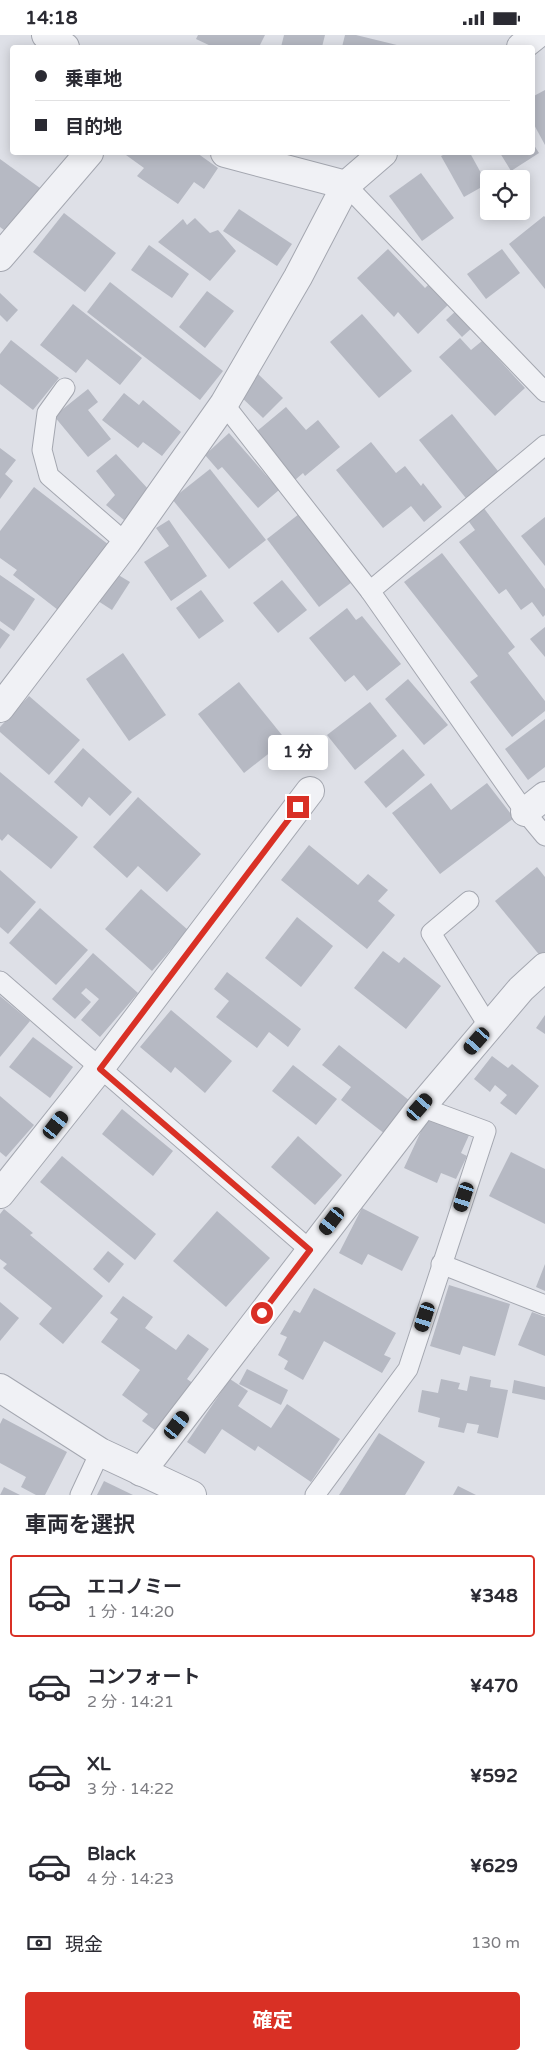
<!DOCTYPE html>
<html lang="ja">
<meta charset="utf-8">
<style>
:root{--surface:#fff;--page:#f2f2f3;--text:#2b2b33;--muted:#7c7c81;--line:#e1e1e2;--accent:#d93025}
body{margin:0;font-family:"Varela Round","Noto Sans JP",sans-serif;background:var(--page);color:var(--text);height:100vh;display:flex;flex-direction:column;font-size:19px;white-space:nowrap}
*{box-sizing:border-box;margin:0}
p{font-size:16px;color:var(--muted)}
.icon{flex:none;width:28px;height:28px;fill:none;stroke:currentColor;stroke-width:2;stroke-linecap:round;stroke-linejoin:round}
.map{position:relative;height:1460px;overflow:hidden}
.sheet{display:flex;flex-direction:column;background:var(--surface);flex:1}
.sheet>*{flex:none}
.hud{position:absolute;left:10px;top:10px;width:525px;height:110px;border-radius:5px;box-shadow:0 2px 12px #0003;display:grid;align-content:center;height:110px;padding:0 25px;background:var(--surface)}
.buttons{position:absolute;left:480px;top:135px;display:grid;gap:10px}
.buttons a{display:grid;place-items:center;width:50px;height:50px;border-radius:5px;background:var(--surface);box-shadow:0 2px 12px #0003;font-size:25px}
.end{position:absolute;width:22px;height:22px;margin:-11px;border:6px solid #d93025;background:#fff;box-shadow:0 0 0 2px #fff}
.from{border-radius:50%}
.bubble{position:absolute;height:35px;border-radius:5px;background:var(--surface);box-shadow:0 2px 12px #0003;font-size:16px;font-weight:700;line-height:35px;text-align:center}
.car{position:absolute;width:15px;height:30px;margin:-15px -8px;border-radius:6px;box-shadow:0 0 4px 1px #0007;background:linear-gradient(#222 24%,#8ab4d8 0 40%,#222 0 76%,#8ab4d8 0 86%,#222 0)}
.hud b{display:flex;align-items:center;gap:18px;height:48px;font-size:19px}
.hud b+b{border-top:1px solid var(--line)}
.hud i{width:12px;height:12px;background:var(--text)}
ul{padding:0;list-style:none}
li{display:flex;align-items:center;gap:15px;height:82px;margin:0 10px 8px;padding:0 15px;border:2px solid transparent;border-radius:5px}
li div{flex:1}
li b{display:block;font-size:19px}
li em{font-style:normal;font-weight:700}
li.active{border-color:var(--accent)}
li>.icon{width:45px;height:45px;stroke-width:1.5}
h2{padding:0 25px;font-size:22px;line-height:60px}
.pay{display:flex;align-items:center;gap:12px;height:55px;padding:0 25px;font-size:19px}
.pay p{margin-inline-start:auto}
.cta{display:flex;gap:10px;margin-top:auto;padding:10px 25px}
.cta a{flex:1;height:58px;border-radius:5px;background:var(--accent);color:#fff;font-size:20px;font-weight:700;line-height:58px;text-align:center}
.status{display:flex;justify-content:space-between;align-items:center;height:35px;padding:0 25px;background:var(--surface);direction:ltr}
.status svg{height:14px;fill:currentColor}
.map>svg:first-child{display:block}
.building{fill:#b6b9c3}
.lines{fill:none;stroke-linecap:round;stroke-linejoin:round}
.service-casing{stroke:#a4a7b0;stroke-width:21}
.minor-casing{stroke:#a4a7b0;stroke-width:30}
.service{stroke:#f0f1f5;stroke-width:19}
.minor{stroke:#f0f1f5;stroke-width:28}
.route{stroke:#d93025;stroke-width:6}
</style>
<div class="status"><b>14:18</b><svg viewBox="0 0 49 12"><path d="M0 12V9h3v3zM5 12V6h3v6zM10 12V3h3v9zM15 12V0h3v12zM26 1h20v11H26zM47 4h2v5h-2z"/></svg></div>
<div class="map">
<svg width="545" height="1460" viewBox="0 0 545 1460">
<rect width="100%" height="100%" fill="#dee0e7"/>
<g class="building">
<polygon points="198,0 265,0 259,12 213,12 196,4"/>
<polygon points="284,0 325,0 322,12 281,12"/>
<polygon points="345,0 356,0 405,12 342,12"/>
<polygon points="545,55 545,110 532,86 532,62"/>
<polygon points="532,107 539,118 511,136 500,118 532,118"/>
<polygon points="128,118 197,118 218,133 204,154 194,147 178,169 137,141 144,133 126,120"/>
<polygon points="447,118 470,118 487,149 464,162 441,121"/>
<polygon points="0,124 40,153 8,198 0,192"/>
<polygon points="421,138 454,183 422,206 389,161"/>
<polygon points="239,174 292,209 277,231 223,196"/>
<polygon points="64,178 116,218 85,257 33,217"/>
<polygon points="544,181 545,182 545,254 509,209"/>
<polygon points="195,183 210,198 218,195 236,216 210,246 158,207 183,184 187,190"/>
<polygon points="149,210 189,239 172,263 131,235"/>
<polygon points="388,214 425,253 430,248 449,269 418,299 398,277 394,282 357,243"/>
<polygon points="502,214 520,238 486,264 467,239"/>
<polygon points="110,247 223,336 200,365 87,277"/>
<polygon points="207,256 234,276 205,313 179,292"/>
<polygon points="0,258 18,275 7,287 0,280"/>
<polygon points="73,269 142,323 120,350 87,324 76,338 40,310"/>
<polygon points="458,274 474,291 462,302 446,285"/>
<polygon points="362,279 412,336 379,363 330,307"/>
<polygon points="460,303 471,315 482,306 525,353 495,381 439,322"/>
<polygon points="11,305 59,343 33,375 0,349 0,319"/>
<polygon points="257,338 283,363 263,383 237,358"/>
<polygon points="88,354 98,367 88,375 111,404 88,422 54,381"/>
<polygon points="124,358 139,370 143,365 181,397 162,421 143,407 138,413 102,385"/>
<polygon points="286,372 306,395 318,385 340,412 305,441 303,438 295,445 256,397"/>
<polygon points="452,379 502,441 469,467 419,405"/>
<polygon points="229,398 279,455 258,473 222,432 218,435 205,420"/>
<polygon points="371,407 396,438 405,431 421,451 423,448 442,472 424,487 411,471 383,493 336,435"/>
<polygon points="0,413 16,425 5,439 13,446 0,464"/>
<polygon points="116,419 149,455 124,485 106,470 115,460 96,436"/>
<polygon points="210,434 266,505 229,534 172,464"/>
<polygon points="34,452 109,510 58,575 13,540 17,535 0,523 0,496"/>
<polygon points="483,472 545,554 545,580 543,582 532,567 521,575 506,554 499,559 459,507 475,495 467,484"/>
<polygon points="299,479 352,547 319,572 267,504"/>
<polygon points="545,482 545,531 521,501"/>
<polygon points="169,485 207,541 171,566 144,527 169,511 156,493"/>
<polygon points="442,518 515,612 508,618 545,666 545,676 512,702 470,647 478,641 404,547"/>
<polygon points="115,538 130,547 112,575 98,566"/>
<polygon points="0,540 35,564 14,596 0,586"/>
<polygon points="282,545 307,575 278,598 253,568"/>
<polygon points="201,555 224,586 199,604 176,573"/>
<polygon points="347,573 356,585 362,581 401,629 367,656 354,640 345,647 309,603"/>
<polygon points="545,592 545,622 530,604"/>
<polygon points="0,593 10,600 0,614"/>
<polygon points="123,618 166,680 129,706 86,644"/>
<polygon points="408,644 448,690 424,710 385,664"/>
<polygon points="239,647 286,705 244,738 198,679"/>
<polygon points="29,661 80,705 49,740 0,697 0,692"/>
<polygon points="370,667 397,701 355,735 327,700"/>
<polygon points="545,684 545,732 528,745 505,714"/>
<polygon points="83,713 132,757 110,781 89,762 82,772 54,747"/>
<polygon points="403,714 425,740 386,773 364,747"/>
<polygon points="0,737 78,802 51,834 8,799 2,806 0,804"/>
<polygon points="431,748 451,775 487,748 514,783 440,839 392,778"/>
<polygon points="138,762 201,819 167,857 138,831 127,843 93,812"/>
<polygon points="309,810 358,850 368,839 388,855 378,866 395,880 367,914 281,845"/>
<polygon points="537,832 545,842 545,919 541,922 495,866"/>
<polygon points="0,835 36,867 8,899 0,892"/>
<polygon points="141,854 188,895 152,936 105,894"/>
<polygon points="40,873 88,915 56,950 9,908"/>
<polygon points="297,882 333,911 301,952 265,923"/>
<polygon points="383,916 399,928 404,922 441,951 406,994 354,953"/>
<polygon points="93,918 138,958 100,1002 81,985 99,964 86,953 81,958 91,967 75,984 52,964"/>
<polygon points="227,937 301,994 288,1012 269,997 257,1013 216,982 229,966 214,954"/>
<polygon points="0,961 30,986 0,1022"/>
<polygon points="171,975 232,1026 205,1058 175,1032 171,1038 140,1012"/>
<polygon points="545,980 545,999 536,993"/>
<polygon points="33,1002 73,1032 50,1063 9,1032"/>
<polygon points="339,1010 410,1066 385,1099 341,1065 351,1052 322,1030"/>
<polygon points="492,1021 508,1033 512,1029 539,1051 516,1080 500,1068 507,1060 495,1050 490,1057 474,1044"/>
<polygon points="293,1030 337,1064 316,1090 272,1056"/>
<polygon points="0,1061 34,1090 6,1122 0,1117"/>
<polygon points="122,1074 173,1116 153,1141 102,1099"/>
<polygon points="429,1079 470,1098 461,1118 467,1121 456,1144 441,1138 437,1148 404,1133"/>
<polygon points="298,1101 342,1140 315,1170 271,1132"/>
<polygon points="511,1117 545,1134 545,1189 489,1161"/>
<polygon points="62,1121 156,1199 135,1225 40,1147"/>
<polygon points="362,1173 419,1202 402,1236 368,1219 362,1230 339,1218"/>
<polygon points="4,1174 33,1198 30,1200 103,1261 63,1309 39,1289 52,1273 3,1233 7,1229 0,1224 0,1179"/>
<polygon points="217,1176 270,1223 226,1272 173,1226"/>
<polygon points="108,1216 124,1229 109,1248 93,1234"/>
<polygon points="545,1229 545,1256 536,1252"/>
<polygon points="449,1250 510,1269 495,1321 463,1311 460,1320 430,1311"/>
<polygon points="314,1253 396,1298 384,1320 391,1323 382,1338 324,1306 303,1345 284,1334 288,1326 278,1320 287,1302 280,1299 294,1275 300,1278"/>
<polygon points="123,1261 153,1282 145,1293 176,1315 188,1299 209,1314 187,1344 194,1349 159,1398 142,1386 148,1379 122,1360 140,1335 101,1307 118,1284 110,1278"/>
<polygon points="0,1267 19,1283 0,1306"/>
<polygon points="532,1277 545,1282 545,1321 518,1310"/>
<polygon points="247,1334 288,1355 281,1370 239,1349"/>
<polygon points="470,1341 491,1345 490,1352 508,1355 498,1403 477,1398 479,1390 467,1388 464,1398 438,1392 440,1383 418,1377 422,1355 438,1358 441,1344 460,1348 458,1354 467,1356"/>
<polygon points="230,1344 248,1356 238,1371 271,1393 287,1369 340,1404 311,1447 258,1411 255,1416 222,1394 205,1419 187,1407"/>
<polygon points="514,1345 545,1352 545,1365 512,1358"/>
<polygon points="3,1383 67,1417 45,1460 36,1460 21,1452 26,1442 0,1428 0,1389"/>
<polygon points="379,1398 425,1427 405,1460 339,1460"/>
<polygon points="104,1446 133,1460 97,1460"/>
<polygon points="458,1451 476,1460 453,1460"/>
<polygon points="4,1452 20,1460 0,1460"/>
</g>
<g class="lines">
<defs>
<g id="service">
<polyline points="346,150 545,357"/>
<polyline points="65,353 47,378 42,415 49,441 126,508"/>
<polyline points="224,369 370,556 525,777 545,801"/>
<polyline points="370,556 545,410"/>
<polyline points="469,866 431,898 489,992"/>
<polyline points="0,946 310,1215"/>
<polyline points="441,1229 545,1270"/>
<polyline points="80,1460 100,1417"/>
<polyline points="315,1460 408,1334 486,1096 421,1072"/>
</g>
<g id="minor">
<polyline points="46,0 65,12"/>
<polyline points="521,12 536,0"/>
<polyline points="225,118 346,150"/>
<polyline points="0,222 89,118"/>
<polyline points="0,673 126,508 224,369 298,242 346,150 383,118"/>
<polyline points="525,777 545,761"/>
<polyline points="0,1159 100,1033 310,756"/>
<polyline points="0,1353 100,1417 192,1460"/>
<polyline points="141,1437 421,1072 521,954 545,932"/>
</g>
</defs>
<use href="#service" class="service-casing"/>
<use href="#minor" class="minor-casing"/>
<use href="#service" class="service"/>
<use href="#minor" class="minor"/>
</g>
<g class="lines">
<polyline class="route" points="262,1278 310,1215 100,1034 298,772"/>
</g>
</svg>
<div class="buttons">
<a><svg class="icon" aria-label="locate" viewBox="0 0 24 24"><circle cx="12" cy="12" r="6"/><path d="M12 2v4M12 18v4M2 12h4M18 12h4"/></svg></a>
</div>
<i class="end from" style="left:262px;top:1278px"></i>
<i class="end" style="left:298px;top:772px"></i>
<div class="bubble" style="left:268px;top:700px;width:60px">1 分</div>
<i class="car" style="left:477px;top:1006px;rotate:221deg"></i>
<i class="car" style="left:420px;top:1072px;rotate:41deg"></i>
<i class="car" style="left:56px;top:1090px;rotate:38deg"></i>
<i class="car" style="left:464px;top:1162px;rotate:198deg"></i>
<i class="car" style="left:332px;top:1186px;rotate:217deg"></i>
<i class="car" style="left:425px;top:1282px;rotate:198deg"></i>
<i class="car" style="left:177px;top:1390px;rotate:37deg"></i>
<div class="hud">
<b><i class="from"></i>乗車地</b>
<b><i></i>目的地</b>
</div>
</div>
<section class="sheet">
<h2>車両を選択</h2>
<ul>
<li class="active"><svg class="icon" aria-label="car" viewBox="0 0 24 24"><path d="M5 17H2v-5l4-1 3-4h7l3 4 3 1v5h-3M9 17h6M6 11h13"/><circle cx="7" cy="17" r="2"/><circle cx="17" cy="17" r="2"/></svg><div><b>エコノミー</b><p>1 分 · 14:20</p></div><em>¥348</em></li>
<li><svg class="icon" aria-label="car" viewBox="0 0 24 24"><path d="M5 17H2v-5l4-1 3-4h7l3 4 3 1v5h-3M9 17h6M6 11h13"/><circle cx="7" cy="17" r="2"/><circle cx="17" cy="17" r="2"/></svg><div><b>コンフォート</b><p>2 分 · 14:21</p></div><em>¥470</em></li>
<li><svg class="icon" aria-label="car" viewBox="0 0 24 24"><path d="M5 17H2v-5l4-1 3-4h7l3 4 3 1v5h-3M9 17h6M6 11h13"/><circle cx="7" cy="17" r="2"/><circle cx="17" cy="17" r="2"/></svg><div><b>XL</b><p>3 分 · 14:22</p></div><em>¥592</em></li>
<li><svg class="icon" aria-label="car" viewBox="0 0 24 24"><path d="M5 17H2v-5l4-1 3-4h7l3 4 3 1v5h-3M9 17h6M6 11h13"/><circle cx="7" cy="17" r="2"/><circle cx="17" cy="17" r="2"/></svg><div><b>Black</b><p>4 分 · 14:23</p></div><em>¥629</em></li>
</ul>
<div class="pay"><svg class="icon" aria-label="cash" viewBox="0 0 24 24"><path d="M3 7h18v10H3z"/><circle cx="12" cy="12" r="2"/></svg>現金<p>130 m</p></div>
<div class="cta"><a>確定</a></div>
</section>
